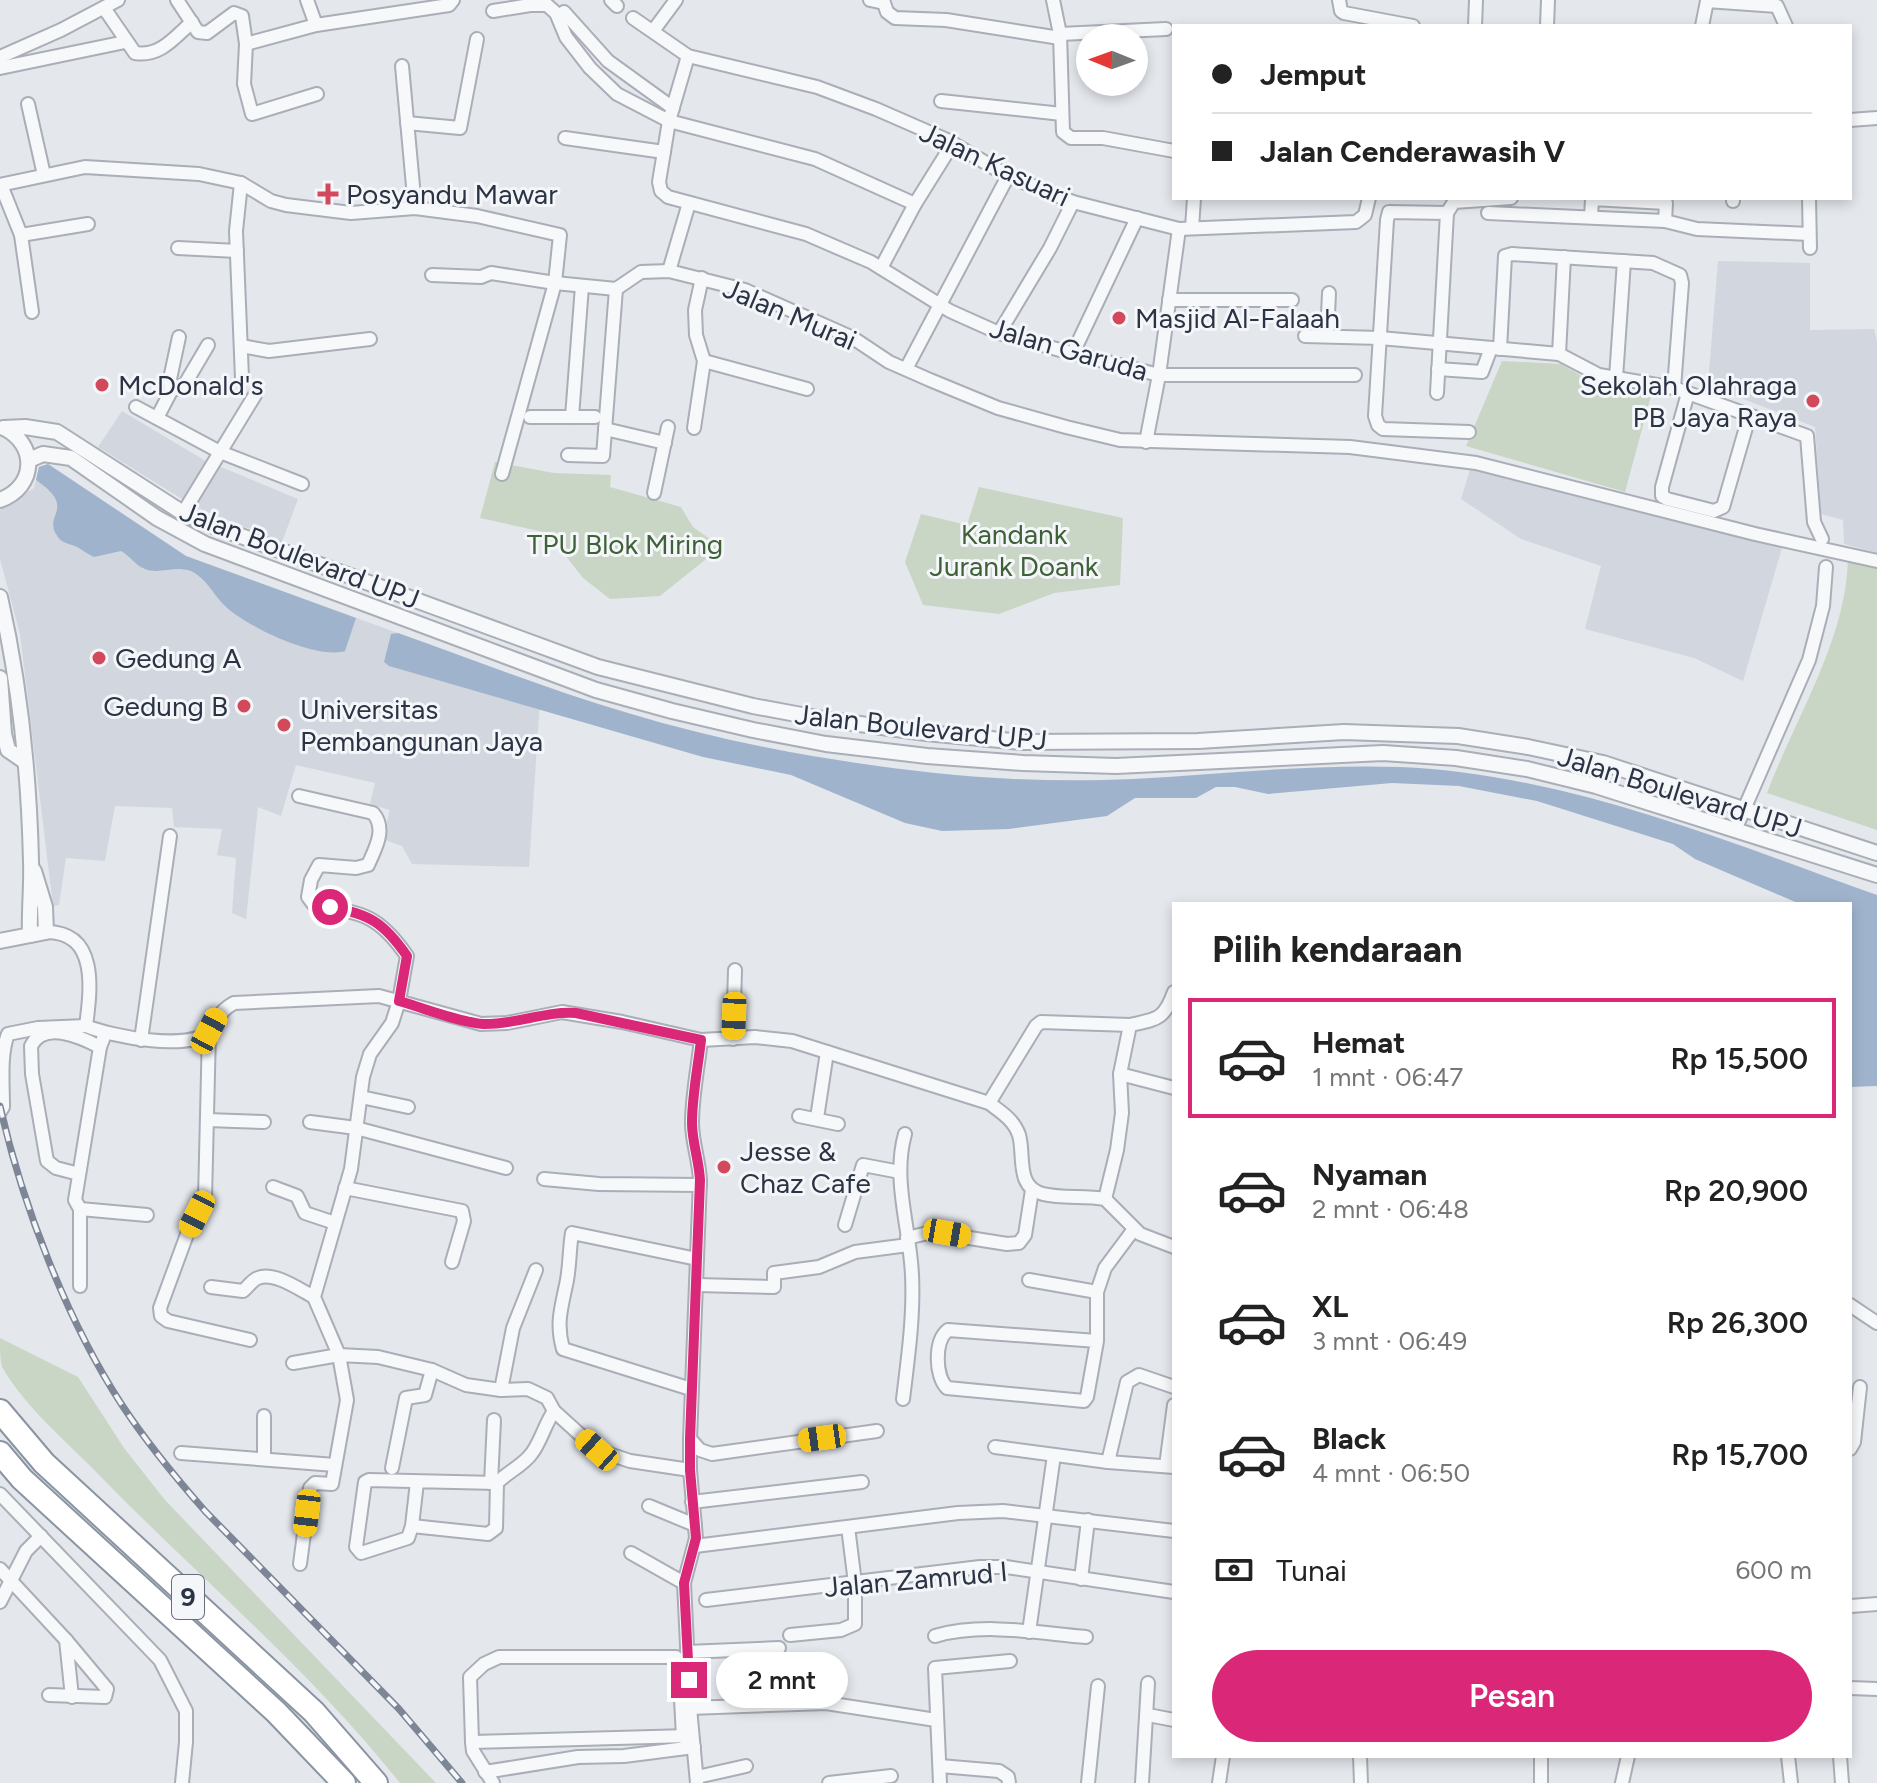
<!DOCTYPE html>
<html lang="id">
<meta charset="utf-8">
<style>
:root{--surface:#fff;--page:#f2f2f2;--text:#222;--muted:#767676;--line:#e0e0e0;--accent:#db2777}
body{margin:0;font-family:Figtree,sans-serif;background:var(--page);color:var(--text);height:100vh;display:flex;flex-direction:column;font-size:30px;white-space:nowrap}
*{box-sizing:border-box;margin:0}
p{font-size:26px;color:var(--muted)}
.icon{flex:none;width:44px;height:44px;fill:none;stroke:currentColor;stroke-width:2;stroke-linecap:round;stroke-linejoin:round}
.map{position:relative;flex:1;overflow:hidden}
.drawer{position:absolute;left:1172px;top:902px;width:680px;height:856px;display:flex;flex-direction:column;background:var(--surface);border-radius:0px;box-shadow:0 4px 12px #0003}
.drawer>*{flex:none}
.top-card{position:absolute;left:1172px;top:24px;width:680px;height:176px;border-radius:0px;box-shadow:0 4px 12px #0003;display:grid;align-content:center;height:176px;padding:0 40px;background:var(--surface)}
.needle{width:52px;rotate:271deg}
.buttons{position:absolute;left:1076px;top:24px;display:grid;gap:16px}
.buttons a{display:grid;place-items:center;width:72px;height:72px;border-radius:50%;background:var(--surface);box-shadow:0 4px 12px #0003;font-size:40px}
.end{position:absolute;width:36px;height:36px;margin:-18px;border:10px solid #db2777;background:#fff;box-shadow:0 0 0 4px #fff}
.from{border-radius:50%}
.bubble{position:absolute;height:56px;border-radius:28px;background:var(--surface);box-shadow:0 4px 12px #0003;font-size:26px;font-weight:600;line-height:56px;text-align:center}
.car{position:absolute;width:24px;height:48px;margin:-24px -12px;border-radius:10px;box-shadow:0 0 6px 2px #0007;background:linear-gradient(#f5c518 24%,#345 0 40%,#f5c518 0 76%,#345 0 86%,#f5c518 0)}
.top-card b{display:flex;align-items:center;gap:28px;height:76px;font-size:30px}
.top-card b+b{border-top:2px solid var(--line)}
.top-card i{width:20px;height:20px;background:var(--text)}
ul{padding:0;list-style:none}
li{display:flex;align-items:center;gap:24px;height:120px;margin:0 16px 12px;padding:0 24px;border:4px solid transparent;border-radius:0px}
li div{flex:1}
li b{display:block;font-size:30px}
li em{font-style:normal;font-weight:600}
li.active{border-color:var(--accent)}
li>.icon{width:72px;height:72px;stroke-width:1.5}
h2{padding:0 40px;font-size:36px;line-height:96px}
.pay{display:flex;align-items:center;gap:20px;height:88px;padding:0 40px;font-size:30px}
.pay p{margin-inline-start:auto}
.primary-button{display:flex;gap:16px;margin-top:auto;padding:16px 40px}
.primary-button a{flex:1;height:92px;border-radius:48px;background:var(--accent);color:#fff;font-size:32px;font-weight:600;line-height:92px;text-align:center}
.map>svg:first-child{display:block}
.built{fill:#d2d6de}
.green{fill:#c9d6c5}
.water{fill:#9fb4cc}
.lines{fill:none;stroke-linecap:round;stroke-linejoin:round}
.minor-casing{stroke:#a9aeb7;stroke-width:16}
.tertiary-casing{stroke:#a9aeb7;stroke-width:18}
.motorway-casing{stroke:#8b94a3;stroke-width:26}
.minor{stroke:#f7f8fa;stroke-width:12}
.tertiary{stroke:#f7f8fa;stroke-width:14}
.motorway{stroke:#fff;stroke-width:22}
.rail-casing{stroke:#7d8696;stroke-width:7}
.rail{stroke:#f4f6f9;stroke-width:4;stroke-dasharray:12;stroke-linecap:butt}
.route{stroke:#db2777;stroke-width:10}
.poi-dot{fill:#d1495b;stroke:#f4f6f9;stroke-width:3}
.labels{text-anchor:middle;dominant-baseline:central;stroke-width:6;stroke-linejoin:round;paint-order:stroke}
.shield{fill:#f4f6f9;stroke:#676e7b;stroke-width:2}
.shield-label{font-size:26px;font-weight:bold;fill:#2b3445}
.street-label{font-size:28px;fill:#2b3445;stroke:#f4f6f9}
.poi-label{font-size:28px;fill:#2b3445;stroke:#f4f6f9;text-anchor:start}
.park-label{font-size:28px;fill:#3f6138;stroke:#f4f6f9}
</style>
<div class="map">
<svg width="1877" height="1783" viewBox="0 0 1877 1783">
<rect width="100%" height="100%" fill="#e4e7ec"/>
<g class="built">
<polygon points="1718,261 1810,263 1810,330 1874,329 1877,341 1877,553 1844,544 1843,520 1821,514 1815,427 1708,385"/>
<polygon points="122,411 204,460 298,499 282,542 195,507 98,447"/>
<polygon points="48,464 186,556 541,685 529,867 412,864 402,846 382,839 390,810 370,804 375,783 296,765 281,816 258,807 246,919 232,913 236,858 217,855 222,829 174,827 172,808 115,806 105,861 66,858 59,905 53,906 20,634 0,559 0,510 34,488 39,467"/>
<polygon points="1471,466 1782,548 1743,681 1694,658 1585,629 1601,566 1521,539 1461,499"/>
</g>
<g class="green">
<polygon points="1502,361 1561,364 1598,386 1651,396 1625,492 1466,446"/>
<polygon points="495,462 554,473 611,475 610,487 681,507 693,527 721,547 660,596 610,599 583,578 548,533 480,518"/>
<polygon points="979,487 1123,518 1120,585 1054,593 999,614 923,605 905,562 921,514 967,525"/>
<path d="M1848,559L1877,568V830L1767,793C1795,718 1846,641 1848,559Z"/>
<path d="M0,1338L78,1377L124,1448L165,1500L436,1783H400C312,1672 203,1581 104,1480C70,1444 27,1410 2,1367C0,1359 0,1347 0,1338Z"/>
</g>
<g class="water">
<path d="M48,464L186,556L356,618L345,651C316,660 242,625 222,603C212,592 207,580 193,572C177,564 160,575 145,569C136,566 130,556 121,551L94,557C87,554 83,550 77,547C69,543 61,544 56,534C44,514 77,508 36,480L39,467Z"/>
<path d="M398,633C474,660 550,690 628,713C727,743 832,762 935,773C1000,780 1068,782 1133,779C1221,774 1311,764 1400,767C1564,774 1724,840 1877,895V1086L1850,1087V904H1800L1695,859L1673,844L1537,801L1459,786L1392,783L1268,794L1235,787H1216L1196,798H1135L1107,816L1009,829L942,831L905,823L791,775L703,757L389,666L384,662L391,634Z"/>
</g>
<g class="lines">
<defs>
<g id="minor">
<polyline points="177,0 198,32 207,33 234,13 242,16 246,44 244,84 252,114 317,94"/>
<polyline points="307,0 316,25"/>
<polyline points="611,0 617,6"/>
<polyline points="870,0 884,3 887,12 895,18 946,20 1060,38"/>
<polyline points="1053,0 1060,34 1063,132 1071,138 1103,138 1174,151"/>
<polyline points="1339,0 1341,11 1344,13 1413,26"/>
<path d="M104,8L135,53C160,57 174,38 192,22"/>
<polyline points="493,11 530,5 547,5 556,13 566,37 590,68 617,94 669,121 815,159 915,204"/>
<polyline points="564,12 608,61 673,108"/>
<polyline points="633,18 688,56 817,87 876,109 947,140 1008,176 1073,202 1179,229 1356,222 1365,215 1369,198"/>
<polyline points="1475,26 1476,0"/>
<polyline points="1547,26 1548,0"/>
<polyline points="1702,26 1707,1 1777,6 1786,26"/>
<polyline points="653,31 676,0"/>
<polyline points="1060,34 1166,29"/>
<polyline points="246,44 316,25 449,5 453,0"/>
<polyline points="688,56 669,121 659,182 661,191 668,197 806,234 871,262 950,311 999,333 1060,350 1159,375 1355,375"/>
<polyline points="0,57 61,30 118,0"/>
<polyline points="402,66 415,208"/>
<polyline points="0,68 125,42"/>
<polyline points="941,101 1062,114"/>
<polyline points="28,104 44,175"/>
<polyline points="1850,120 1877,118"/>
<polyline points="407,123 460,128 477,39"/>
<polyline points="565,138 664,152"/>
<polyline points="241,183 236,231 242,378"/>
<polyline points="0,185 85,167 199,174 241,183 271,201 286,205 351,213 415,208 477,216 560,235 555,283 502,474"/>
<polyline points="1,185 21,235 32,312"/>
<polyline points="1733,198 1733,201"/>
<polyline points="1809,198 1810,248"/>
<polyline points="1447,213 1454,202 1511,198"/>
<polyline points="1488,213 1665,221 1697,229 1809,234"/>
<polyline points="1591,217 1592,199 1666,203 1665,221"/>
<polyline points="1192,228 1194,198"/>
<polyline points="21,235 88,224"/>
<polyline points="178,248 237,251"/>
<polyline points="881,268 915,204 953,143"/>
<polyline points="669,271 689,203"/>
<polyline points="432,275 481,277 491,273 555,283 616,289 641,272 669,271 745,290 853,338 889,362 930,380 998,408 1066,427 1120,440 1350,447 1476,463 1755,534 1877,561"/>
<polyline points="1169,300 1292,300"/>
<polyline points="999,333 1050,248 1073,202"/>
<polyline points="1305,336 1380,338 1559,354 1599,375 1674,388 1807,436 1814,522 1822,539"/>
<polyline points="1327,336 1329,293"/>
<polyline points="241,346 269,351 370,339"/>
<polyline points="1500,349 1505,256 1512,254 1653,263 1680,275 1682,283 1674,388"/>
<polyline points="1073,353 1137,218"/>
<polyline points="1559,354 1564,257"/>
<polyline points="704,361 807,389"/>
<polyline points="906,369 1008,176"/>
<polyline points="1438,369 1482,372 1491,348"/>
<polyline points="1616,378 1624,261"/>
<polyline points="171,391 185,384 208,345"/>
<polyline points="1437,393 1447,213 1389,212 1387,220 1375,416 1378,425 1383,429 1469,432"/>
<polyline points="1688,393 1662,487 1662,496 1667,499 1714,511 1723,507 1749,417"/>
<polyline points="136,407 220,452 302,484"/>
<polyline points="530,417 595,417"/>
<polyline points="572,417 582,286"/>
<polyline points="157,418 171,391 170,379 179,337"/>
<polyline points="694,428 704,361 696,335 695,310 702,278"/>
<polyline points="605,429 665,443"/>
<polyline points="1146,442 1159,375 1179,229"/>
<polyline points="568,455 603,456 616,289"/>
<polyline points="654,493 668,427"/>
<polyline points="183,513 255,395"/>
<path d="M299,796L373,813C387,829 375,849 368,865L356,868L319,865L311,880L308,897L314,905C362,913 378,914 407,956L399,1001L392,1023L370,1054L363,1077L351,1169L314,1297L339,1355L347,1400L332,1484L315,1483L310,1488L300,1564"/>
<polyline points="1735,830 1809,660 1823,606 1826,567"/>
<path d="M46,932C98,932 91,988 86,1026C110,1036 189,1052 210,1031C221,1019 216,1013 234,1003L379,996L481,1024L507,1023L562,1012L622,1022L701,1040L755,1037L792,1041L989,1103C1001,1112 1014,1120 1019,1135C1025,1155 1015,1187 1043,1194C1063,1199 1085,1195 1105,1199L1140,1234L1174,1247"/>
<polyline points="209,1031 205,1199 189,1229 160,1308 161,1316 168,1321 250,1340"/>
<polyline points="733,1039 735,970"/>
<polyline points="141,1040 170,836"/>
<polyline points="1120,1074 1174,1088"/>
<polyline points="361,1097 408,1107"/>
<polyline points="989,1103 1036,1026 1041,1022 1130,1025"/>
<path d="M0,1112L3,1107C3,1084 0,1054 8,1034L38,1028L86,1026"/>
<polyline points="799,1116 838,1124"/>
<polyline points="817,1118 827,1052"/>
<polyline points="207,1120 264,1122"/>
<polyline points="310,1122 356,1128 506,1168"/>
<path d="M79,1174L56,1168L47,1161L32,1074L31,1046C44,1020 81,1037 100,1047"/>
<polyline points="544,1179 599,1184 700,1185"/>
<polyline points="273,1187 297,1196 305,1213 335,1223"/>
<polyline points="345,1188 462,1211 464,1221 452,1262"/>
<path d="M1105,1199L1117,1150L1122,1113L1120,1074L1130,1025C1157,1019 1164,1020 1174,992"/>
<polyline points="80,1209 147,1215"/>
<polyline points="845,1225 863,1165 900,1172"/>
<polyline points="907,1238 932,1232 1007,1244 1019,1243 1025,1235 1032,1190"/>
<polyline points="1029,1280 1097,1292"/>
<polyline points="697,1285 774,1287 774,1273 819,1267 855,1252 908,1245"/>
<polyline points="80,1286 80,1209 75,1200 100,1047 105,1034"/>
<path d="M211,1287L243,1291C248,1287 252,1280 258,1278C274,1271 300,1290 314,1297"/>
<polyline points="1850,1305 1877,1323"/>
<path d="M1097,1341L948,1330C934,1341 935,1376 947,1388L1084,1401L1087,1397L1097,1341V1292L1105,1268L1134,1229"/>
<polyline points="293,1363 339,1355 378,1357 432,1370 466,1385 501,1390 528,1389 547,1398 554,1411 597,1450 630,1461 690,1470"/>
<path d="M691,1389L563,1349C556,1324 561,1309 566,1285C570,1268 569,1251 572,1233L697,1259"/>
<polyline points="501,1390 513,1328 536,1270"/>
<path d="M903,1399C908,1358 914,1316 912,1275C910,1228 892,1180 905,1134"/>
<polyline points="264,1416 264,1459"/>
<polyline points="690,1439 700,1450 712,1454 877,1431"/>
<polyline points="995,1447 1108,1462 1174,1467"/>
<polyline points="1850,1449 1854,1442 1860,1387"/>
<polyline points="181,1453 335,1465"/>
<polyline points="1108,1462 1127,1382 1139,1375 1174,1387"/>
<polyline points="1166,1466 1174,1405"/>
<polyline points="392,1468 406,1398 425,1395 432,1370"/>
<polyline points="417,1482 412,1526 408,1538 361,1553 356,1547 365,1482 369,1480 497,1483"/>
<polyline points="491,1483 494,1420"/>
<polyline points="0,1494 160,1660 186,1711 186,1742 182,1783"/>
<polyline points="692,1502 862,1482"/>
<polyline points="649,1506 695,1525"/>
<path d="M412,1526L488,1534L496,1528L497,1483C507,1472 523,1466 532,1453C541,1441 545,1424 554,1411"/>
<polyline points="695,1546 958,1513 1003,1511 1174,1531"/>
<polyline points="631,1553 684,1583"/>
<polyline points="0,1569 66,1640 107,1689 105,1697 49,1695"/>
<polyline points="1081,1579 1088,1520"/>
<polyline points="706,1600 980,1567 1006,1567 1174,1592"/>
<polyline points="0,1602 26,1551 41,1536"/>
<polyline points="1851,1606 1877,1604"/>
<polyline points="1029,1632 1054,1455"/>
<polyline points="790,1635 841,1630 855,1624 855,1583 848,1527"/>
<path d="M935,1636C983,1622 1038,1633 1086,1637"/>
<polyline points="66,1640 72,1697"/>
<polyline points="687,1652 779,1648"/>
<polyline points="1850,1688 1877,1689"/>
<polyline points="690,1708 826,1703 936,1720"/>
<polyline points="1148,1715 1174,1720"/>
<polyline points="472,1742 688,1736"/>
<polyline points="1360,1756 1361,1783"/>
<polyline points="1788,1756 1791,1783"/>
<polyline points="1840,1756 1842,1783"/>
<polyline points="940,1766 999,1771 1008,1777 1009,1783"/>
<polyline points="485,1772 578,1757 624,1756 694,1747"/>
<polyline points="697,1777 746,1766"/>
<polyline points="493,1783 473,1751 472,1742 470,1677 484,1664 499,1657 676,1657 679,1661 683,1737"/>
<path d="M697,1783L690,1708L684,1583L696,1538L690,1470V1439L700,1180C699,1160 692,1142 692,1123C692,1096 698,1067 701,1040"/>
<polyline points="829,1783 891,1776"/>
<polyline points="940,1783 935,1668 1010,1661"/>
<polyline points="1088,1783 1098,1686"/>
<polyline points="1142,1783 1148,1683"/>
<polyline points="1219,1783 1223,1756"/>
<polyline points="1541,1783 1541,1756"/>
<polyline points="1622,1783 1628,1756"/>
</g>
<g id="tertiary">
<polyline points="4,428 25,427 57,432 183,513 211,525 598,667 753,706 823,719 926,733 1022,742 1198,741 1344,732 1458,736 1528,747 1603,763 1877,853"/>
<polyline points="29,460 43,454 71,458 157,518 205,544 596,690 672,711 753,730 826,744 927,756 1023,763 1116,766 1383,753 1456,758 1527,769 1596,786 1877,875"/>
<path d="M0,500C36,487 38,445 4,428"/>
<path d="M0,597C19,680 29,775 31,861C32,886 29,910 30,935"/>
<polyline points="0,678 4,734 8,750 24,761"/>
<polyline points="0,941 46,932 45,907 34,871"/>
</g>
<g id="motorway">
<polyline points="0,1411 44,1463 314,1712 376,1783"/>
<polyline points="0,1453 22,1479 276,1712 344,1783"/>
</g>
</defs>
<use href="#minor" class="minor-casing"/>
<use href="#tertiary" class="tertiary-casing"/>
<use href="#motorway" class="motorway-casing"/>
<use href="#minor" class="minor"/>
<use href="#tertiary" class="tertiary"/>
<use href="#motorway" class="motorway"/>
<defs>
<path id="rail" d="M0,1106C22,1204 67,1321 122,1405C147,1443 176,1478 205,1511L399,1709L462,1783"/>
</defs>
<use href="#rail" class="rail-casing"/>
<use href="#rail" class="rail"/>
</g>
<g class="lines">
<path class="route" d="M330,907C370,914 384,923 407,956L399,1001C424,1008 458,1022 483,1024C515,1025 544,1011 576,1013L701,1040C698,1067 692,1096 692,1123C692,1142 699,1160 700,1180L690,1439V1470L696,1538L684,1583L689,1680"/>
</g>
<g class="poi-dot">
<path d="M324 182h8v8h8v8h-8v8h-8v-8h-8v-8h8z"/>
<circle cx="1119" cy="318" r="8"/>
<circle cx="102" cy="385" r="8"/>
<circle cx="1813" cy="401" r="8"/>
<circle cx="99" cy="658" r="8"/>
<circle cx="244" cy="706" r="8"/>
<circle cx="284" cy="725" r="8"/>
<circle cx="724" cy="1167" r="8"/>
</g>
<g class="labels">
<rect class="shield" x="172" y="1575" width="32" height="44" rx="6"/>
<g class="shield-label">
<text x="188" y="1597">9</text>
</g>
<g class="street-label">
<text transform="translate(995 164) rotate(25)">Jalan Kasuari</text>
<text transform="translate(790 314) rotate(23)">Jalan Murai</text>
<text transform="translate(1069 349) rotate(16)">Jalan Garuda</text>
<text transform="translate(300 555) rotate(21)">Jalan Boulevard UPJ</text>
<text transform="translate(921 727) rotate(6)">Jalan Boulevard UPJ</text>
<text transform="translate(1680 792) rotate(17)">Jalan Boulevard UPJ</text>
<text transform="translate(916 1579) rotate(-5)">Jalan Zamrud I</text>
</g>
<g class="poi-label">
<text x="346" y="194">Posyandu Mawar</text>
<text x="1135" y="318">Masjid Al-Falaah</text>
<text x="118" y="385">McDonald's</text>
<text x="1797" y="385" text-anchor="end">Sekolah Olahraga<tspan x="1797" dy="32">PB Jaya Raya</tspan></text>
<text x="115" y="658">Gedung A</text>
<text x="228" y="706" text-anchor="end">Gedung B</text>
<text x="300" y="709">Universitas<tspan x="300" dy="32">Pembangunan Jaya</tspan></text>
<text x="740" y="1151">Jesse &amp;<tspan x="740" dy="32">Chaz Cafe</tspan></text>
</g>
<g class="park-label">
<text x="1014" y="534">Kandank<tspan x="1014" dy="32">Jurank Doank</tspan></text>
<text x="625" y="544">TPU Blok Miring</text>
</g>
</g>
</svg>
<div class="buttons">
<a><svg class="needle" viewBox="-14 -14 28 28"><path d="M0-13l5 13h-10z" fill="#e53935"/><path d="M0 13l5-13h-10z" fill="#767676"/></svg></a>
</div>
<i class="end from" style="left:330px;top:907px"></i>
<i class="end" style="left:689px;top:1680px"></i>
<div class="bubble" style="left:716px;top:1652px;width:132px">2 mnt</div>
<i class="car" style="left:734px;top:1016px;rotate:182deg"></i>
<i class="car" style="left:209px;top:1031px;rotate:28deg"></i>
<i class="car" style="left:197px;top:1214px;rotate:207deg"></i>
<i class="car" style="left:947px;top:1233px;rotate:100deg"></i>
<i class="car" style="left:822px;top:1438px;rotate:262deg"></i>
<i class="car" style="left:597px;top:1450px;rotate:312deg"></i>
<i class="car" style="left:307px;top:1513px;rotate:187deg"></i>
<div class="top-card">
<b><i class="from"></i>Jemput</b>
<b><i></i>Jalan Cenderawasih V</b>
</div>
<section class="drawer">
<h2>Pilih kendaraan</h2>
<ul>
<li class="active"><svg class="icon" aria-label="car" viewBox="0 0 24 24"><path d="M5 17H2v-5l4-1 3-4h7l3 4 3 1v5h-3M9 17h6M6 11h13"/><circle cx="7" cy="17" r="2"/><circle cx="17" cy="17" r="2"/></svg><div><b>Hemat</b><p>1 mnt · 06:47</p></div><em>Rp 15,500</em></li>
<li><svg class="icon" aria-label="car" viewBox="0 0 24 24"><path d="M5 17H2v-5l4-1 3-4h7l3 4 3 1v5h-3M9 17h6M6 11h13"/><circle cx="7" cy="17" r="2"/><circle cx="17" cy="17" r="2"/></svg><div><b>Nyaman</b><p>2 mnt · 06:48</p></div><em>Rp 20,900</em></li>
<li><svg class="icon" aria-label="car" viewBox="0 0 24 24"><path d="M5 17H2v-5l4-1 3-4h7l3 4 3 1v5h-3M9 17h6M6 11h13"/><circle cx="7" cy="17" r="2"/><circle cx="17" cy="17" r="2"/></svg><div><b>XL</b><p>3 mnt · 06:49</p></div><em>Rp 26,300</em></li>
<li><svg class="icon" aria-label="car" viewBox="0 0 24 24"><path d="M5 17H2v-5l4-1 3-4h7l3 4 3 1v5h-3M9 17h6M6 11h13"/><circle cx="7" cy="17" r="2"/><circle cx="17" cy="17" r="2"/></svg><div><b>Black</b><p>4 mnt · 06:50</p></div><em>Rp 15,700</em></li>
</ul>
<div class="pay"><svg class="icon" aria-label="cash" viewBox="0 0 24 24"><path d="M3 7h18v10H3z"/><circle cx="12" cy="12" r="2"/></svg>Tunai<p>600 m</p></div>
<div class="primary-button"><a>Pesan</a></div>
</section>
</div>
